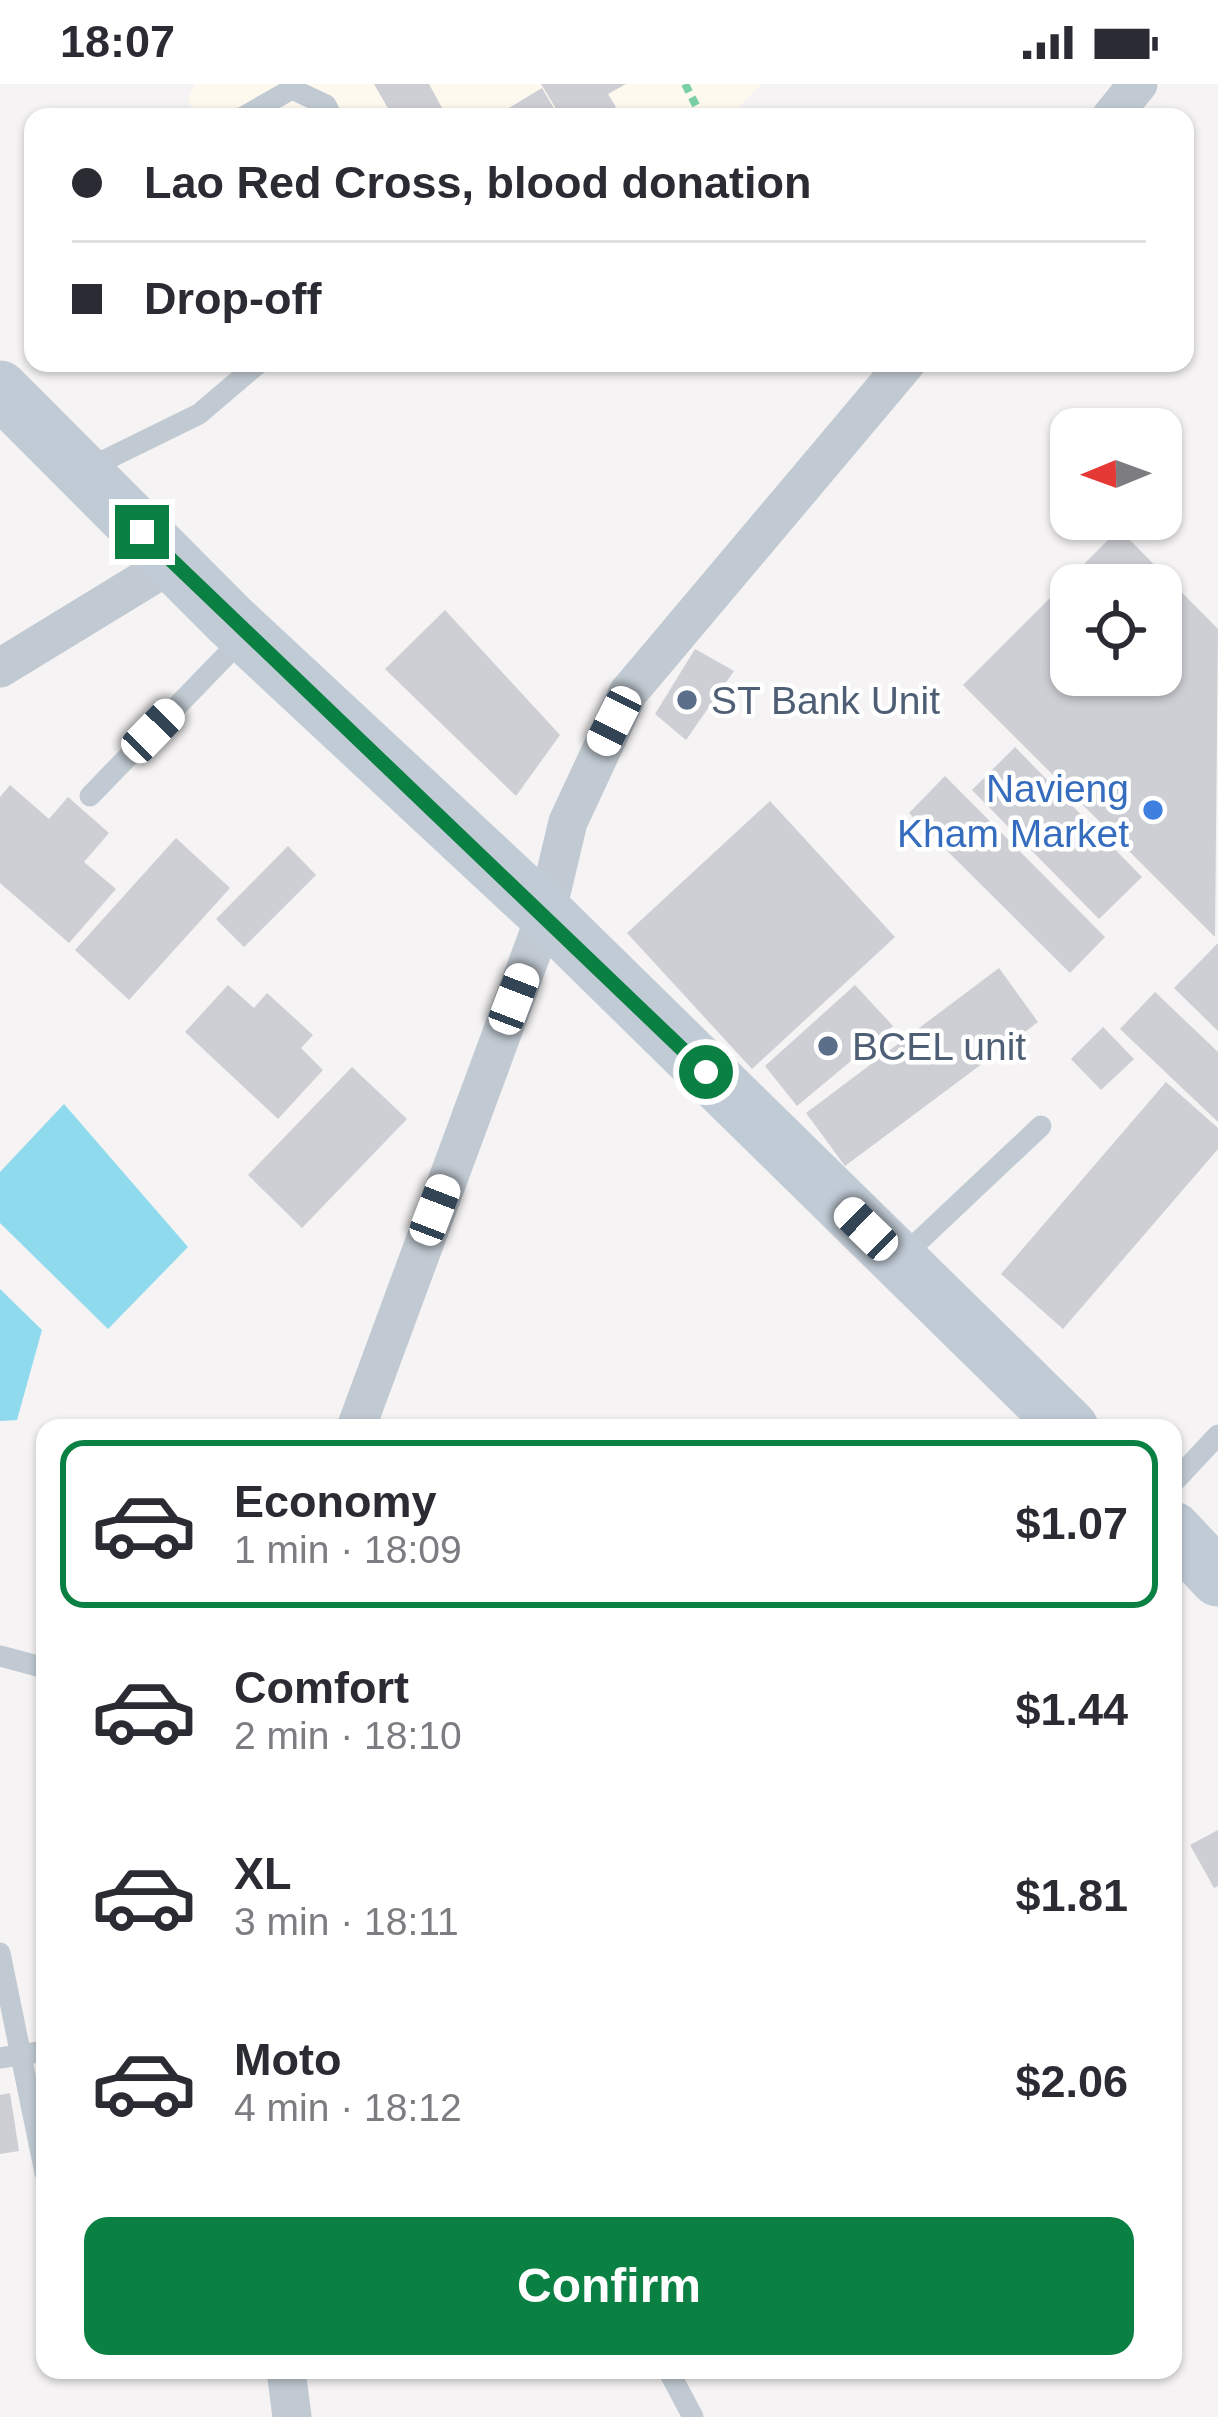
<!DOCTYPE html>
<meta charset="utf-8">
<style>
:root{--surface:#fff;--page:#f7f7f7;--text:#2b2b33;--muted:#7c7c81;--line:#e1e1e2;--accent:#0b8043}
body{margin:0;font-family:Helvetica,sans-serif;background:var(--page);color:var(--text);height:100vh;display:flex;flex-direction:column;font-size:45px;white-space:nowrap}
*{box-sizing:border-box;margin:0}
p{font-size:39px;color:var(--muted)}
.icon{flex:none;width:66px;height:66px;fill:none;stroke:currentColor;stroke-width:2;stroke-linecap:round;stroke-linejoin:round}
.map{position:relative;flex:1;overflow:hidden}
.sheet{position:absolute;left:36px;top:1335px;width:1146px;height:960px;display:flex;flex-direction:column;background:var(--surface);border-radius:24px;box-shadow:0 3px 9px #0004}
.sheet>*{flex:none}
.hud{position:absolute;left:24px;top:24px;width:1170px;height:264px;border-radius:24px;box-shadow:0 3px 9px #0004;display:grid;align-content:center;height:264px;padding:0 48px;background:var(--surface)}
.needle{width:78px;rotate:269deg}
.buttons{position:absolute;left:1050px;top:324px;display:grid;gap:24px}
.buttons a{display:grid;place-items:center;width:132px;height:132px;border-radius:24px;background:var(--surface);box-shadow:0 3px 9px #0004;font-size:60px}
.end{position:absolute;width:54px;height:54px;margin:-27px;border:15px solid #0b8043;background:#fff;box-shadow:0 0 0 6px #fff}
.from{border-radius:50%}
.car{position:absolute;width:36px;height:72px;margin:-36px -18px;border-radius:15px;box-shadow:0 0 9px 3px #0007;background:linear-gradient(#fff 24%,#345 0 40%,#fff 0 76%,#345 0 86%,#fff 0)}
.hud b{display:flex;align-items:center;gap:42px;height:114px;font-size:45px}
.hud b+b{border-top:3px solid var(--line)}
.hud i{width:30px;height:30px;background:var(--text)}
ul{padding:21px 0 0;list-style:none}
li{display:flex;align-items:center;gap:36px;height:168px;margin:0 24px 18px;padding:0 24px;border:6px solid transparent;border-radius:24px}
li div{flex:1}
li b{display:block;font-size:45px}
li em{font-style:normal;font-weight:600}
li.current{border-color:var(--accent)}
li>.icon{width:108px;height:108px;stroke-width:1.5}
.primary-button{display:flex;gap:24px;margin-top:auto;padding:24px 48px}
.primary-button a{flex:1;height:138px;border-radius:24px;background:var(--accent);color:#fff;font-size:48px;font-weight:600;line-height:138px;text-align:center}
.status{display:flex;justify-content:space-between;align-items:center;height:84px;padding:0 60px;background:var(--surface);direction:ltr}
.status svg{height:33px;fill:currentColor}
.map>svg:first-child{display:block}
.commercial{fill:#fdf9ef}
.water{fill:#90daee}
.building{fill:#cdcfd5;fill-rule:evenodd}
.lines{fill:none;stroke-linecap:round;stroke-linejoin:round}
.path{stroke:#7ad0a6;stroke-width:8;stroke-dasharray:9 6;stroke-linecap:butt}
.service{stroke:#c1cad2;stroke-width:21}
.minor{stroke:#c1cad2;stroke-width:39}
.secondary{stroke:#c1cbd6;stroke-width:57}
.route{stroke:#0b8043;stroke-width:15}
.service-dot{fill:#5c6f8a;stroke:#fff;stroke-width:4.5}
.shop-dot{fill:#3f7fe0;stroke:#fff;stroke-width:4.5}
.labels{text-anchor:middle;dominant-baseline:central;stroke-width:9;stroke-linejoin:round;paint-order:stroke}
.service-label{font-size:39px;fill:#4e5e75;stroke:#fff;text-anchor:start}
.shop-label{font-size:39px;fill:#366cbe;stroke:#fff;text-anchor:end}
</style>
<div class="status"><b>18:07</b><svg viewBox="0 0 49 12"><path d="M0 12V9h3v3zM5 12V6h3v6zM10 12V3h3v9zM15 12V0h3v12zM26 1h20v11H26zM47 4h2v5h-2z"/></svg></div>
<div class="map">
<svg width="1218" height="2333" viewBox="0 0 1218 2333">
<rect width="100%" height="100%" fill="#f5f3f3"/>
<polygon class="commercial" points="195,0 761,0 731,33 195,33 188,15"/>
<g class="water">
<polygon points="64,1020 188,1163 108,1245 0,1139 0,1088"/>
<polygon points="0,1205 42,1246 17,1336 0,1337"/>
</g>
<g class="building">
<polygon points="374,0 429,0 447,33 393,33"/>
<polygon points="541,0 626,0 608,10 616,23 598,33 561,33"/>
<polygon points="542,4 559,33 511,33 507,25"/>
<path d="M1119,445L1218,545L1215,853L963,601ZM1071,501H1161V591H1071Z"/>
<polygon points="445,526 560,651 516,712 385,585"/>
<polygon points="695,565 734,587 686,656 655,630"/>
<polygon points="1015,663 1142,793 1099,835 972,706"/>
<polygon points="945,692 1105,853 1070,889 909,729"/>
<polygon points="10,701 49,735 68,713 109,749 84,778 116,805 69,859 0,799 0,713"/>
<polygon points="770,717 895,853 752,985 627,849"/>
<polygon points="176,754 230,804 129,916 75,866"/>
<polygon points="288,762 316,791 244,863 216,835"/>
<polygon points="1218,859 1218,947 1174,904"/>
<polygon points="999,884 1038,938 845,1082 806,1029"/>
<polygon points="228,901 254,924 267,909 313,951 301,964 323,986 278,1035 185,948"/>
<polygon points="855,901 893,942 797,1022 765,982"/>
<polygon points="1155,908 1218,968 1218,1038 1120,945"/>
<polygon points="1103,943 1134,975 1101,1006 1071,975"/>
<polygon points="352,983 407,1035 302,1144 248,1091"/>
<polygon points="1166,998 1218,1044 1218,1065 1063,1245 1001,1190"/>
<polygon points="1218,1746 1218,1802 1214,1804 1190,1761"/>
<polygon points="10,2009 19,2067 0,2070 0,2011"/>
</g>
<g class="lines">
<polyline class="path" points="685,0 702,33"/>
<g class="service">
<polyline points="243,33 292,5 326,21 332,33"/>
<polyline points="87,385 199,330 259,279"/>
<polyline points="90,712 244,553"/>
<polyline points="902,1173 1041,1042"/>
<polyline points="1173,1399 1218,1351"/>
<polyline points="0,1572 45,1584"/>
<polyline points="0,1869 45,2089"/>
<polyline points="0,1974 45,1967"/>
<polyline points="668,2286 693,2333"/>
</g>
<g class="minor">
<polyline points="1111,33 1138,0"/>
<polyline points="0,584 172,479"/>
<polyline points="356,1344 546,830 568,738 628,609 906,279"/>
<polyline points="286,2286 292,2333"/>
</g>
<g class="secondary">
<polyline points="0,305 230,536 546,830 1070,1344"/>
<polyline points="1173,1446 1218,1494"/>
</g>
</g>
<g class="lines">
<polyline class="route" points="142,448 706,988"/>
</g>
<g class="service-dot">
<circle cx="687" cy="616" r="12"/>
<circle cx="828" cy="962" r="12"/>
</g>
<circle class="shop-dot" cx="1153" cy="726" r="12"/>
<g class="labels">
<g class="service-label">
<text x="711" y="616">ST Bank Unit</text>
<text x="852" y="962">BCEL unit</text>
</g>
<g class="shop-label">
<text x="1129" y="704">Navieng<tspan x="1129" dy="45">Kham Market</tspan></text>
</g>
</g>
</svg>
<div class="buttons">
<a><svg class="needle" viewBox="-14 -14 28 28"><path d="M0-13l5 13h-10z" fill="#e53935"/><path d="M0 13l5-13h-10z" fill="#7c7c81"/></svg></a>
<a><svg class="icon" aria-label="locate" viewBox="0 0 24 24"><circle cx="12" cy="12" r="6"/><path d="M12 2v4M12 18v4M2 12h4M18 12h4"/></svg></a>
</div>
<i class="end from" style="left:706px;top:988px"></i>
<i class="end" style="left:142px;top:448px"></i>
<i class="car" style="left:614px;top:637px;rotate:207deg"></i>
<i class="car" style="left:153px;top:647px;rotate:44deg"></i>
<i class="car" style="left:514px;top:915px;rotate:21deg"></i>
<i class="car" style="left:435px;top:1126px;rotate:21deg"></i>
<i class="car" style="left:866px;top:1145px;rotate:314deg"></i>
<div class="hud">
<b><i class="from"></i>Lao Red Cross, blood donation</b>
<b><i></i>Drop-off</b>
</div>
<section class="sheet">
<ul>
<li class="current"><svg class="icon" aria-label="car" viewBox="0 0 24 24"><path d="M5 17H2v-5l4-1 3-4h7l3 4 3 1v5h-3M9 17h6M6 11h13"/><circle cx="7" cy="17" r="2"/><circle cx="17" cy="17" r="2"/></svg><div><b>Economy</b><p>1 min · 18:09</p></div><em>$1.07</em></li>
<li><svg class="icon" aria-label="car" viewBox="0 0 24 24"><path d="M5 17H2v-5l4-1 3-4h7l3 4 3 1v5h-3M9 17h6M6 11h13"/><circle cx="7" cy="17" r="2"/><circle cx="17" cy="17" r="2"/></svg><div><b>Comfort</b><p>2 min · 18:10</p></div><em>$1.44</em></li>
<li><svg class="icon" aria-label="car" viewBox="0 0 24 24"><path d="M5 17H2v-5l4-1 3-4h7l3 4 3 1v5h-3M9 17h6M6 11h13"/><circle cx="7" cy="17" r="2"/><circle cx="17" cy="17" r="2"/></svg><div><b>XL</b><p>3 min · 18:11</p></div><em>$1.81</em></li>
<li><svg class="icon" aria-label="car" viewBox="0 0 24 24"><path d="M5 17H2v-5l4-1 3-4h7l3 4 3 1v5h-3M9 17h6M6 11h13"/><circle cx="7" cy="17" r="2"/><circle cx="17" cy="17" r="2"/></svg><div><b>Moto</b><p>4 min · 18:12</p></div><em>$2.06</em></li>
</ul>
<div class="primary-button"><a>Confirm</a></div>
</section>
</div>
